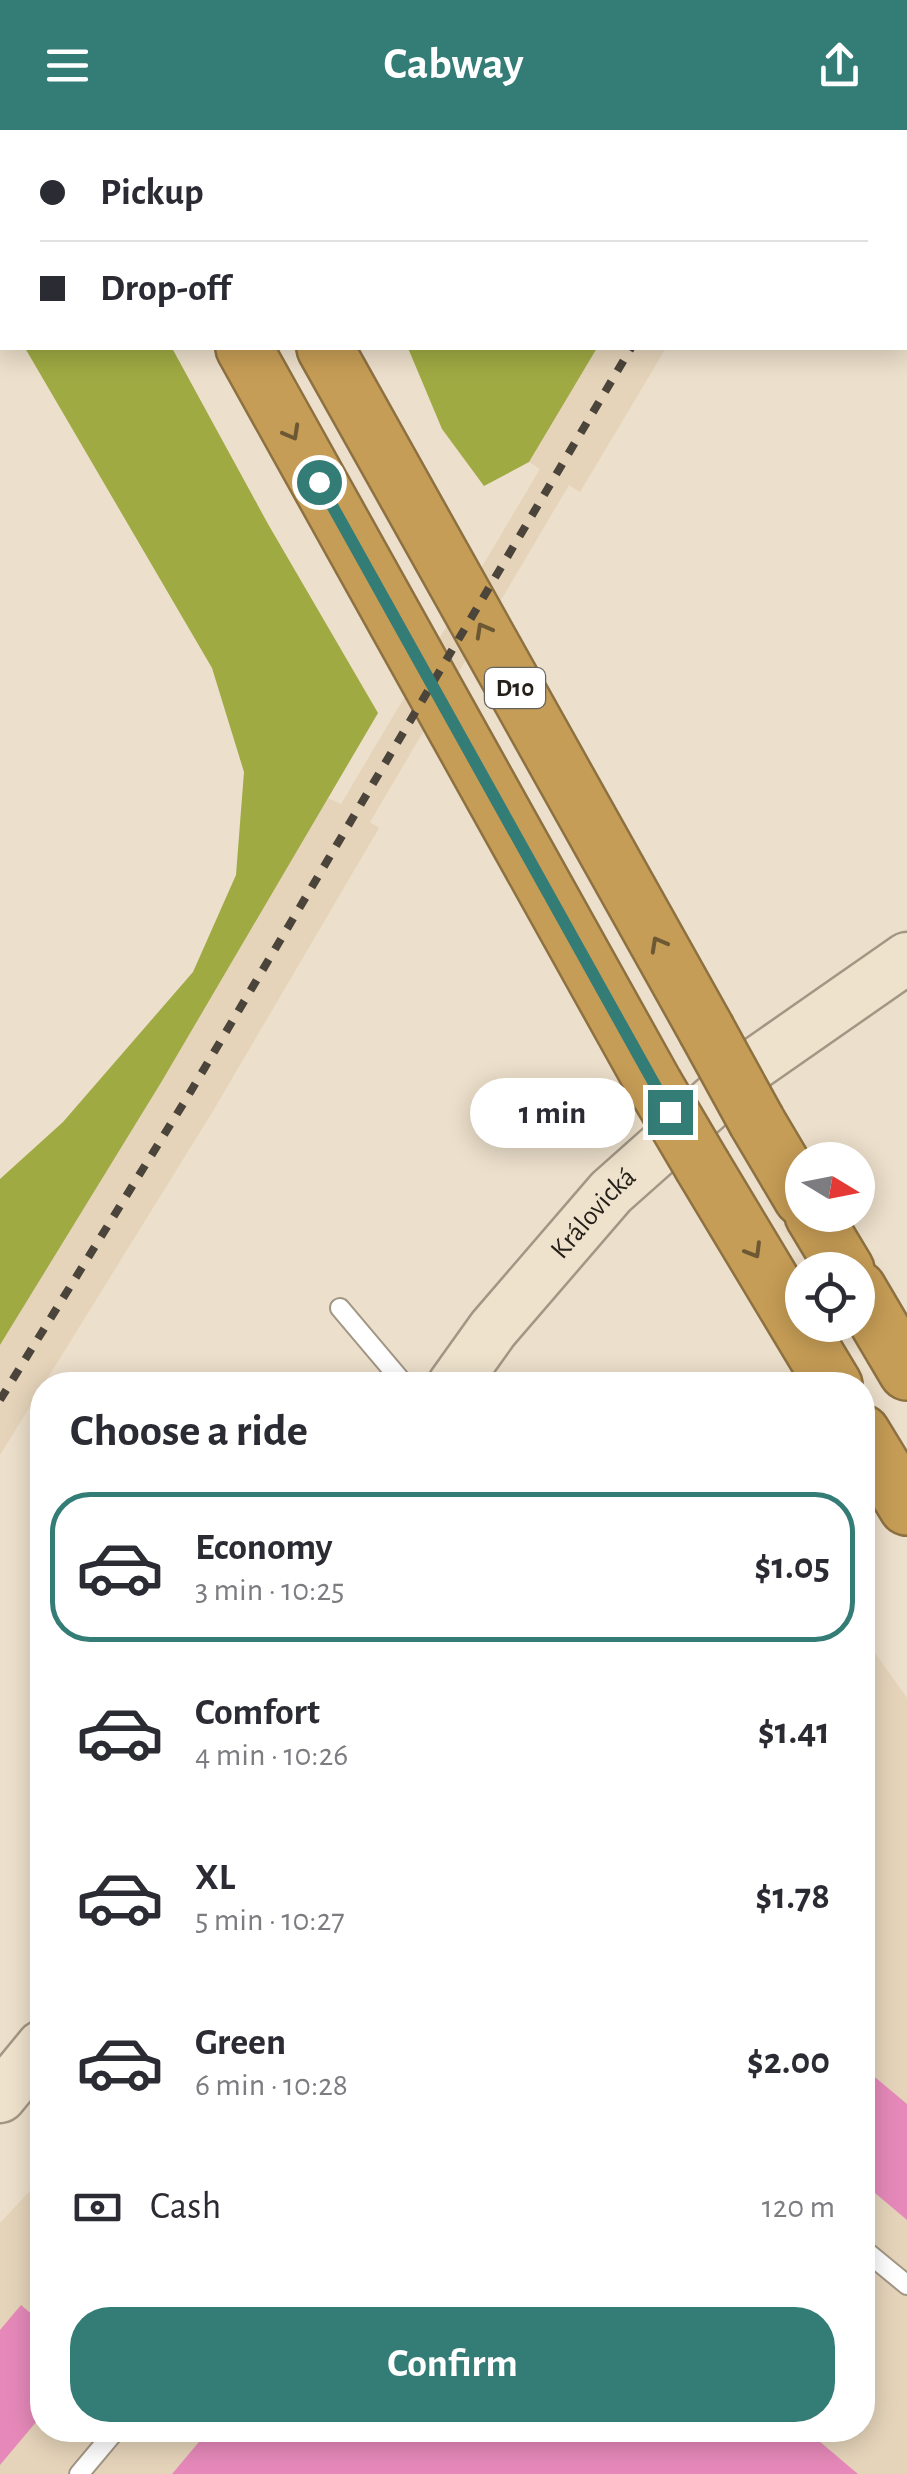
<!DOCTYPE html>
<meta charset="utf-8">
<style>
:root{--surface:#fff;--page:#f2f2f3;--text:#2b2b33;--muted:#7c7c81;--line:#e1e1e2;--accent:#347c76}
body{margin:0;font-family:"Alegreya Sans",sans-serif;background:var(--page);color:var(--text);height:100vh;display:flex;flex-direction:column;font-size:38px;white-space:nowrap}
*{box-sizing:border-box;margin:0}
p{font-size:32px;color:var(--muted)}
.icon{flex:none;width:55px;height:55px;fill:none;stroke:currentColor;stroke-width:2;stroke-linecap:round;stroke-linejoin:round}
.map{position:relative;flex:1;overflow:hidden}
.drawer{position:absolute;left:30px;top:1242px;width:845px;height:1070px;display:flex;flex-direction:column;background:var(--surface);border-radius:40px;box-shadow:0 5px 25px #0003}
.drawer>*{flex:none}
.hud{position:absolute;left:0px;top:0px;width:908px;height:220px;box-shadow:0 5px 25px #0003;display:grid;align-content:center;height:220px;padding:0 40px;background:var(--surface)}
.needle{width:65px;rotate:100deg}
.fabs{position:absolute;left:785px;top:1012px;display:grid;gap:20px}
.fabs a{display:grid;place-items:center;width:90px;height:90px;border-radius:50%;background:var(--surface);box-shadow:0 5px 25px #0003;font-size:50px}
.end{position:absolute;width:45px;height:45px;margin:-22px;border:12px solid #347c76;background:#fff;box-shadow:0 0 0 5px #fff}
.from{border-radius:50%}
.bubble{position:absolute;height:70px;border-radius:35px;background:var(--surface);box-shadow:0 5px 25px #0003;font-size:32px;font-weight:700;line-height:70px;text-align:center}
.hud b{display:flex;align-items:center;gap:35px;height:95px;font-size:38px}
.hud b+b{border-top:2px solid var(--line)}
.hud i{width:25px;height:25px;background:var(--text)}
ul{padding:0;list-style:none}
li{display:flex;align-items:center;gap:30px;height:150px;margin:0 20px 15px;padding:0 20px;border:5px solid transparent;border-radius:40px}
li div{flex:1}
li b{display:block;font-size:38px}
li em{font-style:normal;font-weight:700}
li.selected{border-color:var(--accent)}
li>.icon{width:90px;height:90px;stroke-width:1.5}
h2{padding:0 40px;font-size:45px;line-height:120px}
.pay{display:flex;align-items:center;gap:25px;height:110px;padding:0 40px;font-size:38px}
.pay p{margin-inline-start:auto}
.button{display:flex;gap:20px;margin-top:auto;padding:20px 40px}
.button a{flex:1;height:115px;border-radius:40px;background:var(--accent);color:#fff;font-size:40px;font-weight:700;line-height:115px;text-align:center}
header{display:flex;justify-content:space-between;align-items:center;height:130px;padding:0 40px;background:var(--accent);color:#fff;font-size:45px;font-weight:700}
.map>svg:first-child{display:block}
.built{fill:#e5d4ba}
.forest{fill:#9faa43}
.building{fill:#e689ba}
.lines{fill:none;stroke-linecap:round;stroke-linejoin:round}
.lane-casing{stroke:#a29684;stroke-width:22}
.secondary-casing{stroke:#a29684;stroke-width:55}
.highway-casing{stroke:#8e7141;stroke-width:60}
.lane{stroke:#fff;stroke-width:18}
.secondary{stroke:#eee2cc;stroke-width:50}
.highway{stroke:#c69d56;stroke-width:55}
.rail{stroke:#4b443b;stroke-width:8;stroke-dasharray:12 12;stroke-linecap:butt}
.highway-bridge-casing{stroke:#8e7141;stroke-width:60;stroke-linecap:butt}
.highway-bridge{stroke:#c69d56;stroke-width:55}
.oneway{stroke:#6d5834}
.route{stroke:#347c76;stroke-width:12}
.labels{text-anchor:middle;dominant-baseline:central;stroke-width:9;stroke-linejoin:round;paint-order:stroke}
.shield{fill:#fff;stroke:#66635e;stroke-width:2.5}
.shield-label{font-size:25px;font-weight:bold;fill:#252019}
.street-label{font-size:28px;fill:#252019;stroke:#fff}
</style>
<header><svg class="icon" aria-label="menu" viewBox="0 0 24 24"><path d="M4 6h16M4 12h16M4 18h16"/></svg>Cabway<svg class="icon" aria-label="share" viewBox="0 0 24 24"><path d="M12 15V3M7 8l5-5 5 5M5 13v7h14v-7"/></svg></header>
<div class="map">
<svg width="907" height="2344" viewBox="0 0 907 2344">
<rect width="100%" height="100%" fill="#ecdfcb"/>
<g class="built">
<polygon points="597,218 666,218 580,362 569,355 370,692 379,698 213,981 0,1325 0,1215 162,951 328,668 341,674 540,339 529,332"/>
<polygon points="863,1506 907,1568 907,2344 0,2344 0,2093 42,2048 42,2300 862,2300"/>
</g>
<g class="forest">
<polygon points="0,0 56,2 2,2 2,179"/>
<polygon points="317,0 726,0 318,2"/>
<polygon points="25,218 172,218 268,394 378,583 162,951 0,1215 0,1049 63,992 193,842 236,745 244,642 212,538"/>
<polygon points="408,218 597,218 529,332 484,356 442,299"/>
</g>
<g class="building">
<polygon points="864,1938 907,1974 907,2090 862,2052"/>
<polygon points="21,2175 42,2193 42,2285 0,2335 0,2200"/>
<polygon points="209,2300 806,2300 858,2344 172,2344"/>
</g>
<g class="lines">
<defs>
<g id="lane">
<polyline points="340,1178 405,1255"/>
<polyline points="862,2118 907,2155"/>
<polyline points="79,2344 116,2300"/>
</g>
<g id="secondary">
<path id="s1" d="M453,1255L493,1199L611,1062L755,934L907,828"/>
<polyline points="0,1967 42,1916"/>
</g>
<g id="highway">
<polyline points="123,0 125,2"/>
<polyline points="204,0 205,2"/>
<polyline points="244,218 654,954"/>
<polyline points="325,218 706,899"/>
<polyline points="757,992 802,1068"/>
<polyline points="703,1037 834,1255"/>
<polyline points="813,1085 846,1140"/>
<polyline points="858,1159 907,1242"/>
<polyline points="862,1303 907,1377"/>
</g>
</defs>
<use href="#lane" class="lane-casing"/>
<use href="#secondary" class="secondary-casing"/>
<use href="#highway" class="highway-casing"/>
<use href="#lane" class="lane"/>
<use href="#secondary" class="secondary"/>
<use href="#highway" class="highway"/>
<g class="rail">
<polyline points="759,2 760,0"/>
<polyline points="0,1270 188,966 631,218"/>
</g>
<defs>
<g id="highway-bridge">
<polyline points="706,899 757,992"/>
<polyline points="654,954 703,1037"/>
</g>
</defs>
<use href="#highway-bridge" class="highway-bridge-casing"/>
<use href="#highway-bridge" class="highway-bridge"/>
</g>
<defs><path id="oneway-chevron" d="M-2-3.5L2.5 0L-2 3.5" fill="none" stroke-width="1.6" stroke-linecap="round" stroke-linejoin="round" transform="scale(2.5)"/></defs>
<g class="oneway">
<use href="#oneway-chevron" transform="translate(292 303) rotate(61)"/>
<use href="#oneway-chevron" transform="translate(483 500) rotate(-119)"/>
<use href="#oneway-chevron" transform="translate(658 814) rotate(-119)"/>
<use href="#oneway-chevron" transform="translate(754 1121) rotate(59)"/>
</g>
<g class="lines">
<polyline class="route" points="319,352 670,982"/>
</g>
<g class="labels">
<rect class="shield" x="485" y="538" width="60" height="40" rx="8"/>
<g class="shield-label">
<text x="515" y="558">D10</text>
</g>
<g class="street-label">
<text stroke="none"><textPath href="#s1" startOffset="222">Královická</textPath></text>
</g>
</g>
</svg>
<div class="fabs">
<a><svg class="needle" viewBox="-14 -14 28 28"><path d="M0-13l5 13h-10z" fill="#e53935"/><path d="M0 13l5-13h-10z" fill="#7c7c81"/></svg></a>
<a><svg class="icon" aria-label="locate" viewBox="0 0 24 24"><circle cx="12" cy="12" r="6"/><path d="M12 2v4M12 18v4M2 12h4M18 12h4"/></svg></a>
</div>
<i class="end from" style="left:319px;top:352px"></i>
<i class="end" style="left:670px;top:982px"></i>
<div class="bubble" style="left:470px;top:948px;width:165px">1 min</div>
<div class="hud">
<b><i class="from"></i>Pickup</b>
<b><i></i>Drop-off</b>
</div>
<section class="drawer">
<h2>Choose a ride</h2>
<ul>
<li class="selected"><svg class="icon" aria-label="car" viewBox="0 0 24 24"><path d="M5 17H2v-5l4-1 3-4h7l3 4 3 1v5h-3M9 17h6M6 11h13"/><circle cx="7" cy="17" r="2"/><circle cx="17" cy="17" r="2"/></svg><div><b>Economy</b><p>3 min · 10:25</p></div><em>$1.05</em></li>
<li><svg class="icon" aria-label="car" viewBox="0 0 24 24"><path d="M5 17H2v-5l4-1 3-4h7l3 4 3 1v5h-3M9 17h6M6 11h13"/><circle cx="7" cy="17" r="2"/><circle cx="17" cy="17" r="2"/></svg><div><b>Comfort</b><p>4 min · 10:26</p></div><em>$1.41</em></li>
<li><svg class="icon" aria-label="car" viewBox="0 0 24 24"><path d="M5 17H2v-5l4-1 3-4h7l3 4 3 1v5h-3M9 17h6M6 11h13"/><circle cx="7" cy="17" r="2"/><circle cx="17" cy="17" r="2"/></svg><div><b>XL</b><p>5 min · 10:27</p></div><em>$1.78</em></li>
<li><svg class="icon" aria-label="car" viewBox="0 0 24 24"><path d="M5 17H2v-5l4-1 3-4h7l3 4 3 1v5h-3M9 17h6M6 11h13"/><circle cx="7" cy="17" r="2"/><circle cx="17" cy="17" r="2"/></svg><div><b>Green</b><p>6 min · 10:28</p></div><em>$2.00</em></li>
</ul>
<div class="pay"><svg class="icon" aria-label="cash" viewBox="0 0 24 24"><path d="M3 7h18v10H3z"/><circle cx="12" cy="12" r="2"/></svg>Cash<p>120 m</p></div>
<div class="button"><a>Confirm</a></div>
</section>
</div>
